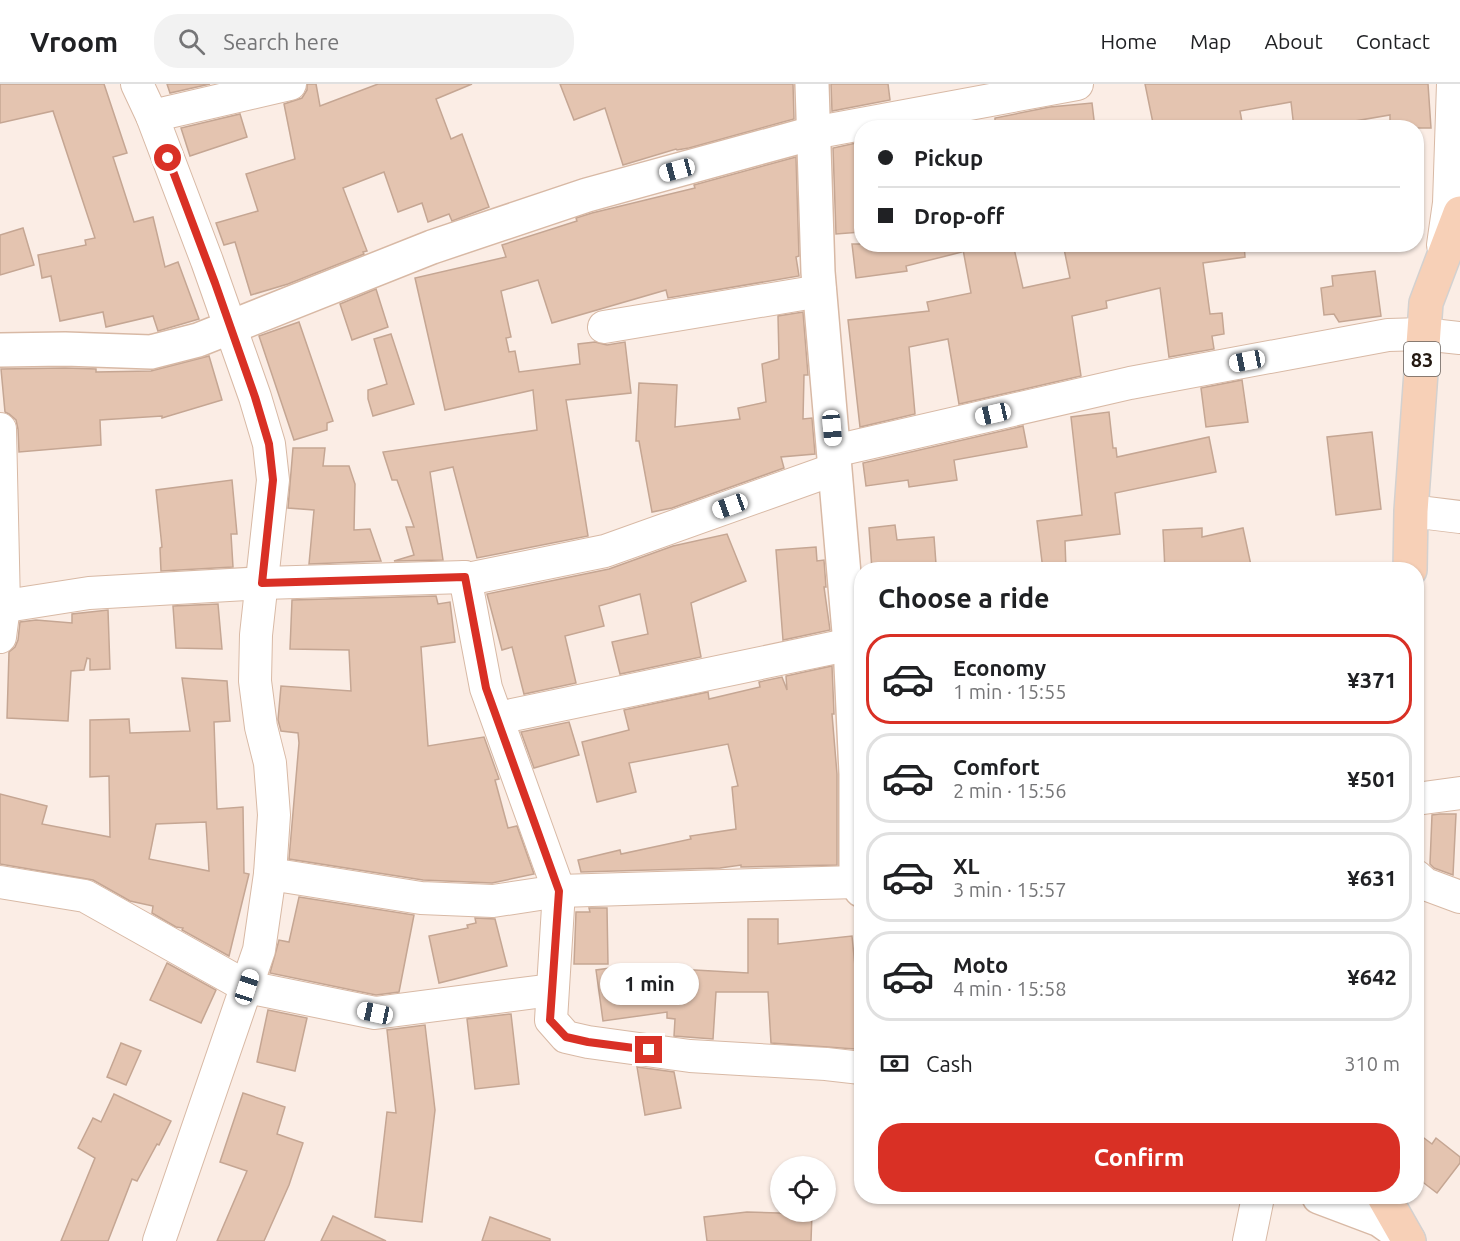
<!DOCTYPE html>
<meta charset="utf-8">
<style>
:root{--surface:#fff;--page:#f2f2f2;--text:#202124;--muted:#757577;--line:#e0e0e0;--accent:#d93025}
body{margin:0;font-family:Ubuntu,sans-serif;background:var(--page);color:var(--text);height:100vh;display:flex;flex-direction:column;font-size:22px;white-space:nowrap}
*{box-sizing:border-box;margin:0}
p{font-size:20px;color:var(--muted)}
.icon{flex:none;width:33px;height:33px;fill:none;stroke:currentColor;stroke-width:2;stroke-linecap:round;stroke-linejoin:round}
.map{position:relative;flex:1;overflow:hidden}
.details{position:absolute;left:854px;top:478px;width:570px;height:642px;display:flex;flex-direction:column;background:var(--surface);border-radius:24px;box-shadow:0 2px 4px #0004}
.details>*{flex:none}
.banner{position:absolute;left:854px;top:36px;width:570px;height:132px;border-radius:24px;box-shadow:0 2px 4px #0004;display:grid;align-content:center;height:132px;padding:0 24px;background:var(--surface)}
.controls{position:absolute;left:770px;top:1072px;display:grid;gap:12px}
.controls a{display:grid;place-items:center;width:66px;height:66px;border-radius:50%;background:var(--surface);box-shadow:0 2px 4px #0004;font-size:30px}
.end{position:absolute;width:27px;height:27px;margin:-14px;border:8px solid #d93025;background:#fff;box-shadow:0 0 0 3px #fff}
.from{border-radius:50%}
.bubble{position:absolute;height:42px;border-radius:21px;background:var(--surface);box-shadow:0 2px 4px #0004;font-size:20px;font-weight:700;line-height:42px;text-align:center}
.car{position:absolute;width:18px;height:36px;margin:-18px -9px;border-radius:8px;box-shadow:0 0 4px 2px #0007;background:linear-gradient(#fff 24%,#345 0 40%,#fff 0 76%,#345 0 86%,#fff 0)}
.banner b{display:flex;align-items:center;gap:21px;height:57px;font-size:22px}
.banner b+b{border-top:2px solid var(--line)}
.banner i{width:15px;height:15px;background:var(--text)}
ul{padding:0;list-style:none}
li{display:flex;align-items:center;gap:18px;height:90px;margin:0 12px 9px;padding:0 12px;border:3px solid var(--line);border-radius:24px}
li div{flex:1}
li b{display:block;font-size:22px}
li em{font-style:normal;font-weight:700}
li.selected{border-color:var(--accent)}
li>.icon{width:54px;height:54px;stroke-width:1.5}
h2{padding:0 24px;font-size:27px;line-height:72px}
.pay{display:flex;align-items:center;gap:15px;height:66px;padding:0 24px;font-size:22px}
.pay p{margin-inline-start:auto}
.button{display:flex;gap:12px;margin-top:auto;padding:12px 24px}
.button a{flex:1;height:69px;border-radius:24px;background:var(--accent);color:#fff;font-size:24px;font-weight:700;line-height:69px;text-align:center}
header{display:flex;align-items:center;gap:36px;box-sizing:border-box;height:84px;padding:0 30px;background:var(--surface);border-bottom:2px solid var(--line)}
header strong{font-size:28px}
nav{display:flex;gap:33px;margin-inline-start:auto;font-size:21px}
.search{width:420px;height:54px;background:var(--page);display:flex;align-items:center;gap:15px;box-sizing:border-box;padding:0 21px;border-radius:24px;color:var(--muted);font-size:22px}
.map>svg:first-child{display:block}
.building{fill:#e4c4b0;stroke:#c5a693;stroke-width:1.5;fill-rule:evenodd}
.lines{fill:none;stroke-linecap:round;stroke-linejoin:round}
.minor-casing{stroke:#d8b9a5;stroke-width:34}
.tertiary-casing{stroke:#d8b9a5;stroke-width:36}
.primary-casing{stroke:#d3d1d0;stroke-width:36}
.minor{stroke:#fff;stroke-width:32}
.tertiary{stroke:#fff;stroke-width:33}
.primary{stroke:#f7d0b7;stroke-width:33}
.route{stroke:#d93025;stroke-width:8}
.labels{text-anchor:middle;dominant-baseline:central;stroke-width:5;stroke-linejoin:round;paint-order:stroke}
.shield{fill:#fff;stroke:#665e59;stroke-width:1.5}
.shield-label{font-size:20px;font-weight:bold;fill:#241912}
</style>
<header>
<strong>Vroom</strong>
<div class="search"><svg class="icon" aria-label="search" viewBox="0 0 24 24"><circle cx="10" cy="10" r="6"/><path d="M15 15l6 6"/></svg>Search here</div>
<nav><a>Home</a><a>Map</a><a>About</a><a>Contact</a></nav>
</header>
<div class="map">
<svg width="1460" height="1157" viewBox="0 0 1460 1157">
<rect width="100%" height="100%" fill="#fbede5"/>
<g class="building">
<polygon points="0,0 104,0 127,69 113,73 134,138 153,133 165,183 178,178 199,235 158,247 153,232 106,243 103,228 60,237 51,192 42,194 38,171 86,161 85,156 95,154 53,27 0,39"/>
<polygon points="167,0 210,0 170,9"/>
<polygon points="307,0 316,0 320,22 378,0 472,0 436,15 451,55 462,50 489,123 452,137 449,130 428,138 422,119 398,128 384,88 343,104 367,167 363,168 364,170 288,200 251,211 235,158 224,161 216,139 258,127 246,90 295,75 284,20 302,14 307,6"/>
<polygon points="560,0 793,0 794,35 689,64 677,66 676,65 623,81 605,24 574,36"/>
<polygon points="831,0 888,0 890,16 832,27"/>
<polygon points="1145,0 1428,0 1431,44 1390,44 1390,31 1314,44 1294,44 1291,18 1240,27 1242,38 1207,44 1154,44"/>
<polygon points="1092,19 1095,44 995,44 995,34 1050,23"/>
<polygon points="240,30 247,53 190,72 181,44"/>
<polygon points="861,58 861,148 836,150 833,64"/>
<polygon points="796,73 799,172 796,173 799,192 668,214 666,206 552,239 538,196 501,207 511,253 506,254 509,268 515,267 519,288 580,280 578,260 595,258 607,261 625,258 631,309 566,316 588,452 477,474 453,383 430,388 443,476 394,477 414,471 406,443 414,443 397,396 392,396 383,368 537,346 533,306 445,326 415,194 506,173 502,161 577,137 576,134 592,129 695,104 694,101"/>
<polygon points="23,144 34,181 0,191 0,151"/>
<polygon points="852,160 961,160 962,168 906,182 907,187 856,194"/>
<polygon points="962,160 1013,160 1023,204 1070,194 1063,160 1103,160 1104,166 1129,160 1244,160 1245,173 1203,179 1210,230 1222,229 1224,250 1212,252 1214,265 1169,273 1160,204 1106,217 1107,224 1072,232 1081,292 959,320 948,255 909,263 915,330 860,343 848,236 929,227 927,218 971,209"/>
<polygon points="1375,187 1381,232 1339,238 1334,230 1324,231 1321,204 1333,202 1332,192"/>
<polygon points="376,205 388,243 352,256 340,220"/>
<polygon points="803,228 808,291 804,291 803,335 812,334 815,370 781,373 784,384 672,424 652,428 639,357 636,357 639,299 677,301 675,343 740,335 738,324 766,318 762,280 779,275 778,232"/>
<polygon points="299,238 333,337 327,339 327,346 294,356 259,252"/>
<polygon points="391,250 414,320 373,332 368,315 368,306 387,300 374,255"/>
<polygon points="209,272 222,316 162,334 162,332 100,336 101,361 19,368 18,345 16,336 9,330 5,328 1,285 65,284 96,285 96,288 151,287"/>
<polygon points="1242,296 1248,338 1206,343 1201,304"/>
<polygon points="1109,328 1113,364 1116,364 1117,373 1209,353 1216,388 1115,409 1120,450 1065,457 1066,486 1043,486 1037,437 1082,431 1071,333"/>
<polygon points="1023,342 1027,363 954,376 957,396 909,403 908,396 866,402 863,379"/>
<polygon points="1372,348 1381,425 1336,431 1327,353"/>
<polygon points="293,364 325,364 323,382 349,382 355,400 354,446 370,445 381,477 309,480 314,426 288,424"/>
<polygon points="232,396 237,450 231,450 233,483 161,487 160,464 162,463 156,406"/>
<polygon points="895,441 897,456 934,453 936,480 872,486 869,444"/>
<polygon points="1202,444 1202,453 1243,444 1252,486 1165,486 1163,446"/>
<polygon points="727,450 746,497 691,519 701,573 620,590 612,558 648,550 640,510 599,522 604,542 565,552 576,599 524,610 512,563 502,566 487,510 609,485 673,462"/>
<polygon points="816,463 817,477 824,476 826,503 824,503 830,546 783,556 776,466"/>
<polygon points="436,512 438,520 450,518 455,558 421,563 428,662 484,653 499,695 495,696 508,744 517,742 534,790 492,799 423,796 289,775 299,659 298,649 281,647 278,636 281,602 351,607 349,566 290,565 292,516"/>
<polygon points="218,520 222,565 176,564 173,522"/>
<polygon points="108,526 110,585 90,586 90,575 87,574 84,586 71,587 68,637 7,634 9,568 15,563 18,556 20,538 36,536 72,539 72,530"/>
<polygon points="832,582 834,630 832,630 837,690 837,781 741,783 741,781 720,784 581,788 578,776 620,766 621,770 691,755 690,752 736,745 732,703 738,702 728,660 629,679 636,708 597,718 582,658 629,646 624,626 708,608 709,615 760,603 759,598 782,593 787,606 786,592"/>
<path d="M182,594L227,597L230,637L214,638L217,725L243,723L244,789L249,790L229,872L182,846L183,844L176,843L152,829L153,822L130,817L93,796L0,780V710L47,722L42,740L110,753L109,692L90,693V636L129,635L130,649L190,647ZM206,738L209,787L149,775L156,740Z"/>
<polygon points="569,638 579,671 534,684 521,648"/>
<polygon points="1440,730 1456,730 1453,791 1434,784 1430,780 1432,731"/>
<polygon points="299,813 414,831 399,908 376,911 270,889 279,856 289,858"/>
<polygon points="589,824 607,824 608,880 574,880 576,828 590,828"/>
<polygon points="475,834 495,835 507,882 439,899 429,852 468,844 467,841 476,839"/>
<polygon points="748,835 778,835 778,860 852,852 857,903 855,965 771,959 768,908 716,908 713,955 674,952 675,935 667,934 667,928 603,937 596,886 640,880 641,883 748,889"/>
<polygon points="167,879 216,906 201,939 150,916"/>
<polygon points="268,926 307,934 295,987 257,978"/>
<polygon points="511,930 519,1000 475,1005 467,935"/>
<polygon points="425,941 435,1026 422,1138 375,1133 387,1028 396,1029 387,946"/>
<polygon points="121,959 141,967 126,1001 107,993"/>
<polygon points="637,983 674,988 681,1024 645,1031"/>
<polygon points="243,1009 285,1023 277,1050 303,1059 289,1101 264,1157 217,1157 247,1087 220,1078"/>
<polygon points="114,1010 171,1037 159,1061 157,1060 137,1097 132,1095 108,1157 61,1157 95,1074 78,1064 93,1034 101,1038"/>
<polygon points="1416,1048 1432,1060 1436,1054 1460,1073 1460,1079 1437,1109 1416,1093"/>
<polygon points="747,1128 812,1130 811,1157 707,1157 704,1133"/>
<polygon points="333,1132 386,1157 321,1157"/>
<polygon points="490,1133 550,1155 550,1157 482,1157"/>
</g>
<g class="lines">
<defs>
<g id="minor">
<polyline points="137,0 152,32 207,177 255,313 269,360 273,396 256,551 255,597 261,643 270,679 274,731 270,790 259,866 159,1157"/>
<polyline points="152,32 290,0"/>
<polyline points="813,49 1077,0"/>
<polyline points="1443,161 1449,119 1453,0"/>
<polyline points="604,243 820,207"/>
<polyline points="0,345 4,522 0,553"/>
<polyline points="834,367 1130,299 1388,251 1423,250 1460,254"/>
<polyline points="1411,427 1460,433"/>
<polyline points="465,493 486,604 559,807 551,936 566,953 588,958 690,972 826,980 861,984"/>
<polyline points="0,523 89,509 263,499 465,493 468,495 605,467 835,385"/>
<polyline points="498,634 861,558"/>
<polyline points="1416,715 1460,709"/>
<polyline points="270,790 421,814 493,817 559,807 856,798"/>
<polyline points="1416,792 1425,800 1460,813"/>
<polyline points="0,798 85,812 247,903 375,929 552,906"/>
<polyline points="1249,1157 1258,1113"/>
</g>
<g id="tertiary">
<polyline points="812,0 818,188 850,560 856,690 856,798 861,806"/>
<polyline points="0,266 65,265 151,268 198,256 432,163 587,111 813,49"/>
<polyline points="1319,1113 1380,1136 1408,1156"/>
</g>
<g id="primary">
<polyline points="1410,486 1411,427 1426,219 1460,129"/>
<polyline points="1384,1113 1409,1157"/>
</g>
</defs>
<use href="#minor" class="minor-casing"/>
<use href="#tertiary" class="tertiary-casing"/>
<use href="#primary" class="primary-casing"/>
<use href="#minor" class="minor"/>
<use href="#tertiary" class="tertiary"/>
<use href="#primary" class="primary"/>
</g>
<g class="lines">
<polyline class="route" points="168,74 215,199 255,313 269,360 273,396 262,499 465,493 486,604 559,807 550,936 566,953 588,958 649,966"/>
</g>
<g class="labels">
<rect class="shield" x="1404" y="258" width="36" height="34" rx="4.5"/>
<g class="shield-label">
<text x="1422" y="275">83</text>
</g>
</g>
</svg>
<div class="controls">
<a><svg class="icon" aria-label="locate" viewBox="0 0 24 24"><circle cx="12" cy="12" r="6"/><path d="M12 2v4M12 18v4M2 12h4M18 12h4"/></svg></a>
</div>
<i class="end from" style="left:168px;top:74px"></i>
<i class="end" style="left:649px;top:966px"></i>
<div class="bubble" style="left:600px;top:879px;width:99px">1 min</div>
<i class="car" style="left:677px;top:86px;rotate:255deg"></i>
<i class="car" style="left:1247px;top:277px;rotate:259deg"></i>
<i class="car" style="left:993px;top:330px;rotate:257deg"></i>
<i class="car" style="left:832px;top:344px;rotate:175deg"></i>
<i class="car" style="left:730px;top:422px;rotate:250deg"></i>
<i class="car" style="left:247px;top:903px;rotate:18deg"></i>
<i class="car" style="left:375px;top:929px;rotate:282deg"></i>
<div class="banner">
<b><i class="from"></i>Pickup</b>
<b><i></i>Drop-off</b>
</div>
<section class="details">
<h2>Choose a ride</h2>
<ul>
<li class="selected"><svg class="icon" aria-label="car" viewBox="0 0 24 24"><path d="M5 17H2v-5l4-1 3-4h7l3 4 3 1v5h-3M9 17h6M6 11h13"/><circle cx="7" cy="17" r="2"/><circle cx="17" cy="17" r="2"/></svg><div><b>Economy</b><p>1 min · 15:55</p></div><em>¥371</em></li>
<li><svg class="icon" aria-label="car" viewBox="0 0 24 24"><path d="M5 17H2v-5l4-1 3-4h7l3 4 3 1v5h-3M9 17h6M6 11h13"/><circle cx="7" cy="17" r="2"/><circle cx="17" cy="17" r="2"/></svg><div><b>Comfort</b><p>2 min · 15:56</p></div><em>¥501</em></li>
<li><svg class="icon" aria-label="car" viewBox="0 0 24 24"><path d="M5 17H2v-5l4-1 3-4h7l3 4 3 1v5h-3M9 17h6M6 11h13"/><circle cx="7" cy="17" r="2"/><circle cx="17" cy="17" r="2"/></svg><div><b>XL</b><p>3 min · 15:57</p></div><em>¥631</em></li>
<li><svg class="icon" aria-label="car" viewBox="0 0 24 24"><path d="M5 17H2v-5l4-1 3-4h7l3 4 3 1v5h-3M9 17h6M6 11h13"/><circle cx="7" cy="17" r="2"/><circle cx="17" cy="17" r="2"/></svg><div><b>Moto</b><p>4 min · 15:58</p></div><em>¥642</em></li>
</ul>
<div class="pay"><svg class="icon" aria-label="cash" viewBox="0 0 24 24"><path d="M3 7h18v10H3z"/><circle cx="12" cy="12" r="2"/></svg>Cash<p>310 m</p></div>
<div class="button"><a>Confirm</a></div>
</section>
</div>
